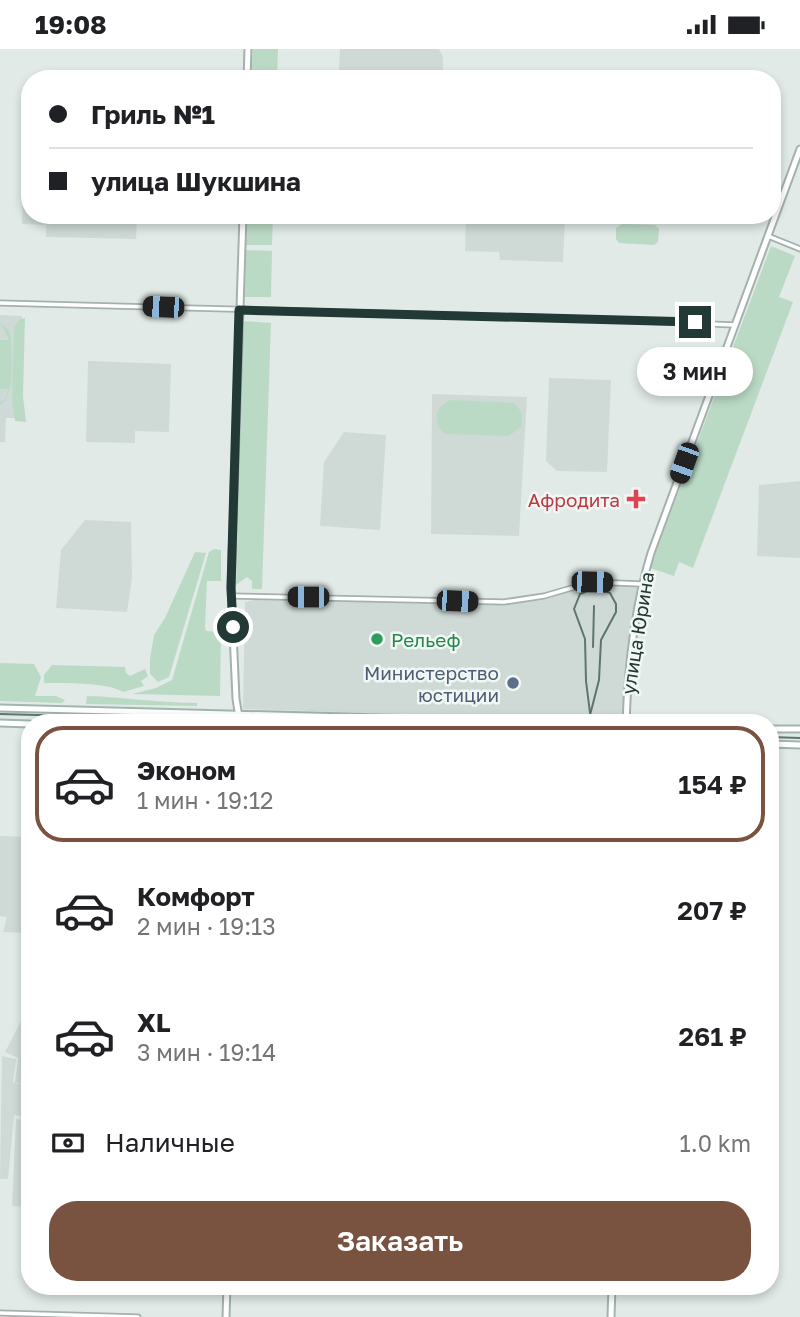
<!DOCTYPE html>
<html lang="ru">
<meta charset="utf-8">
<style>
:root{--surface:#fff;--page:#f2f2f2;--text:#202124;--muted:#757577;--line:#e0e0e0;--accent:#795240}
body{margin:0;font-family:"Golos Text",sans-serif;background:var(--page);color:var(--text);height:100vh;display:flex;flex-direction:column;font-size:26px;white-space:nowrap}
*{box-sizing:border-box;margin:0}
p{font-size:23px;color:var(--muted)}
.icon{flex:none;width:38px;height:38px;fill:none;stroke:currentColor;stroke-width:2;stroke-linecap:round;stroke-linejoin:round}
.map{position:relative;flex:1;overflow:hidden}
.panel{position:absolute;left:21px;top:665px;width:758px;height:581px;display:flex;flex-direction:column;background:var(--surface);border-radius:28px;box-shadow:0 4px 10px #0003}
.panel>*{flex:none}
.hud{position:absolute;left:21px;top:21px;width:760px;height:154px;border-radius:28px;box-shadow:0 4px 10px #0003;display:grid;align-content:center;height:154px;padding:0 28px;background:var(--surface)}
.end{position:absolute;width:32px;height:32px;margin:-16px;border:9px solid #233935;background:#fff;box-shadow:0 0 0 4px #fff}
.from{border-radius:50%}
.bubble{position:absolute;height:49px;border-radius:24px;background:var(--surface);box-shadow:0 4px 10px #0003;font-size:23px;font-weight:600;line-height:49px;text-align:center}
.car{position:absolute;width:21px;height:42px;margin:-21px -10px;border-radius:9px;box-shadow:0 0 5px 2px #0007;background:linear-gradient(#222 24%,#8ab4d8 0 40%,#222 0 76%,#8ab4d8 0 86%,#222 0)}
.hud b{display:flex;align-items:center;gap:24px;height:66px;font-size:26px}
.hud b+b{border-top:2px solid var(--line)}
.hud i{width:18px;height:18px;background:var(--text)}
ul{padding:12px 0 0;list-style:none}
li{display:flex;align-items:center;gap:21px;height:116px;margin:0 14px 10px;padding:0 14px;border:4px solid transparent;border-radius:28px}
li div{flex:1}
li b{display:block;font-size:26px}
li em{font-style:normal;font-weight:600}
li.selected{border-color:var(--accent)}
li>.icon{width:63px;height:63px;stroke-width:1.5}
.pay{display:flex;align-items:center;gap:18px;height:77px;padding:0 28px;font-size:26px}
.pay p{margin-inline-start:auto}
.primary-button{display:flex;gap:14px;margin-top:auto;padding:14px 28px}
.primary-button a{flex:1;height:80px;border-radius:28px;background:var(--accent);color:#fff;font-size:28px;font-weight:600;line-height:80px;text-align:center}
.status{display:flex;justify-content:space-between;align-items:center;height:49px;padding:0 35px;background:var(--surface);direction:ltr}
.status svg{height:19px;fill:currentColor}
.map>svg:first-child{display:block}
.built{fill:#cfdad6}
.green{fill:#bbdac6}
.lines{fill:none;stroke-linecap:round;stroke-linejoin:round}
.minor-casing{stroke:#a4b1ae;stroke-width:7}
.tertiary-casing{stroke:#a4b1ae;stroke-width:9}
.secondary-casing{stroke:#a1b5af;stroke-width:9}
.minor{stroke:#fff;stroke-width:3.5}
.tertiary{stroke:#fff;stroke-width:5}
.secondary{stroke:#fff;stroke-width:5}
.tram{stroke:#5d7570;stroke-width:2}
.route{stroke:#233935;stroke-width:9}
.health-dot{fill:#e0444e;stroke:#f1f7f4;stroke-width:2.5}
.leisure-dot{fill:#2e9e5b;stroke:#f1f7f4;stroke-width:2.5}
.service-dot{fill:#5c6f8a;stroke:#f1f7f4;stroke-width:2.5}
.labels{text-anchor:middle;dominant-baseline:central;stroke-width:5;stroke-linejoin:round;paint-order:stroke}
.health-label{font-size:19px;fill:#be3a42;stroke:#f1f7f4;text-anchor:end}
.street-label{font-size:19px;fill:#233935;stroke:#f1f7f4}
.leisure-label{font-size:19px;fill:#27864d;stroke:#f1f7f4;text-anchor:start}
.service-label{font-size:19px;fill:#4e5e75;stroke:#f1f7f4;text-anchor:end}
</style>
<div class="status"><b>19:08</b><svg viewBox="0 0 49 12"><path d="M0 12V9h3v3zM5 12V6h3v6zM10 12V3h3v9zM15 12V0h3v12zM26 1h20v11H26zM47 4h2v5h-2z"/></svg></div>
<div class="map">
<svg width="800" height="1268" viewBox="0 0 800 1268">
<rect width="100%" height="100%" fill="#e1eae7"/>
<g class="built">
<polygon points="340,0 439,0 443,8 443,27 339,21"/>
<polygon points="25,84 30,84 30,166 137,166 136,190 46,188 46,176 22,175"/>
<polygon points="466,166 565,166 563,213 500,211 499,203 465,202"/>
<polygon points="0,266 22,267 21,369 6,369 5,393 0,393"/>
<polygon points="88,312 171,315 169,383 135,382 135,394 86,393"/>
<polygon points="549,329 611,331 607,423 557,422 546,412"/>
<polygon points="432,345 527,348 519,487 431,485"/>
<polygon points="344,383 386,386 380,481 320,477 324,413"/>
<polygon points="800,432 800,509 757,507 759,436"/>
<polygon points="85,471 131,473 132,529 127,563 56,559 61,501"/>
<polygon points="592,534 638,537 628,598 623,660 620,669 615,671 243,660 245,553 258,550 483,556 543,551"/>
<polygon points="0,787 30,788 30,884 3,883 7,868 0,867"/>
<polygon points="29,957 30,957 30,1038 15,1033 18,1009 5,1003"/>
<polygon points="2,1007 16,1010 13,1033 30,1039 30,1068 14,1066 8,1130 0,1130"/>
<polygon points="16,1070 30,1071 30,1158 12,1157"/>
</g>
<g class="green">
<polygon points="253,0 278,0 277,30 251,30"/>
<polygon points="247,166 273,166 272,196 246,196"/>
<polygon points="622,175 655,176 659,180 658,193 654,196 619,194 616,190 616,179"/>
<polygon points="771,197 795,207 779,248 793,253 693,519 679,513 674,527 650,519"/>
<polygon points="246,201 272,202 271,248 245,248"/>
<polygon points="25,269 23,347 26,373 15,372 12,351 14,278 20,270"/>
<polygon points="243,272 271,274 262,540 252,540 252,532 247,528 236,536"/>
<path d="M0,274L9,281L11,289C11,306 16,347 0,356V353L6,349L8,340H0V291H9Z"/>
<path d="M451,351L514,354C522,361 523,368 521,378L509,387L445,385C432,373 434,358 451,351Z"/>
<polygon points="214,500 221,501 221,532 207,532 205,579 206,582 221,583 220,647 132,645 156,639 172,631 209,503"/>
<polygon points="195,503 206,504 169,628 158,633 150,625 150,610 154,586 165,569"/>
<polygon points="0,614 34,615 41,628 35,647 56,647 65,651 62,654 0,652"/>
<path d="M52,616L125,618L126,624L130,627L145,620L148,627L141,632L144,637L123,643C106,633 64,634 44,634V626Z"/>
<path d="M87,647C124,648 160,654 197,654V657L86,655Z"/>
</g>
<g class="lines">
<defs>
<g id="minor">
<polyline points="768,187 800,200"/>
<polyline points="0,254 566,269 735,276"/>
<polyline points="232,547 504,553 544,547 592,533 642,535"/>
<polyline points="0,1264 138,1268"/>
</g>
<g id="tertiary">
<polyline points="247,30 248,0"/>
<polyline points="240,674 236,650 231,539 243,166"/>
<path d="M626,674C628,616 634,559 651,504L800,100"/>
<polyline points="226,1268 227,1237"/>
</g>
<g id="secondary">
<polyline points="0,659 579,674"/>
<polyline points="0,674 30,675"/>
<polyline points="770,680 800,680"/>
<polyline points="770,695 800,696"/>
<polyline points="611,1268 612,1237"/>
</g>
</defs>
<use href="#minor" class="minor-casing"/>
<use href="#tertiary" class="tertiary-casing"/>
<use href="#secondary" class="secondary-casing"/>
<use href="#minor" class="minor"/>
<use href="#tertiary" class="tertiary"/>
<use href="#secondary" class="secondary"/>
<g class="tram">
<polyline points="593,598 594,557"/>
<polyline points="0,665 330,674"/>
<path d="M588,674L599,631L601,591L616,563V555L610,544L594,539L580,545L574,560L585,590L586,632L590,664C591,668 592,671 595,674"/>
<polyline points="770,688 800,689"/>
</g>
</g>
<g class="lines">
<polyline class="route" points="233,578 231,539 239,261 695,273"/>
</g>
<path class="health-dot" d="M632.5 439.5h7v7h7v7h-7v7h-7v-7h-7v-7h7z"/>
<circle class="leisure-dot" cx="377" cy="590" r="7"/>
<circle class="service-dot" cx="513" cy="634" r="7"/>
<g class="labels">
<g class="health-label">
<text x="620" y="450">Афродита</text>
</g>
<g class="street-label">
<text transform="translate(637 584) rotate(-81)">улица Юрина</text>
</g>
<g class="leisure-label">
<text x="391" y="590">Рельеф</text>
</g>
<g class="service-label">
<text x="499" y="623">Министерство<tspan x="499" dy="22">юстиции</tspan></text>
</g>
</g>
</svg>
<i class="end from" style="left:233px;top:578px"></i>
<i class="end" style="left:695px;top:273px"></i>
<div class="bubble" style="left:637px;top:298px;width:116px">3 мин</div>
<i class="car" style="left:163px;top:258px;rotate:272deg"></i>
<i class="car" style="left:684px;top:414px;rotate:200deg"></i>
<i class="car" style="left:592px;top:533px;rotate:91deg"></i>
<i class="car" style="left:308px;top:548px;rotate:270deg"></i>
<i class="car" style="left:457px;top:552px;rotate:92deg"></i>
<div class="hud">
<b><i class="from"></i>Гриль №1</b>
<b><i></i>улица Шукшина</b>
</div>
<section class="panel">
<ul>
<li class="selected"><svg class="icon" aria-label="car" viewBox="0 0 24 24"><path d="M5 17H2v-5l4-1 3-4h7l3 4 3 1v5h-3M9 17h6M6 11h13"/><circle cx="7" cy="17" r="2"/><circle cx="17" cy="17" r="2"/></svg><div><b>Эконом</b><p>1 мин · 19:12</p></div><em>154 ₽</em></li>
<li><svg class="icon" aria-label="car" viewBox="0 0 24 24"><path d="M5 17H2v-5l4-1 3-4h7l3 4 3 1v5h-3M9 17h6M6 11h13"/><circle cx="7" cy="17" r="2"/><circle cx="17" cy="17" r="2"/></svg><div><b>Комфорт</b><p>2 мин · 19:13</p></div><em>207 ₽</em></li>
<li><svg class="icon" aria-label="car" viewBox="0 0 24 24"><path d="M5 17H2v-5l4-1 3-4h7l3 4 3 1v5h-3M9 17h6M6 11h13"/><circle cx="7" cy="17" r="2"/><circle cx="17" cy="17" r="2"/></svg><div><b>XL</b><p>3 мин · 19:14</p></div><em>261 ₽</em></li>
</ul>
<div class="pay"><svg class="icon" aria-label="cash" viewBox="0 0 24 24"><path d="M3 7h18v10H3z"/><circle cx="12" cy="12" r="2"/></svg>Наличные<p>1.0 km</p></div>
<div class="primary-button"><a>Заказать</a></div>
</section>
</div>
